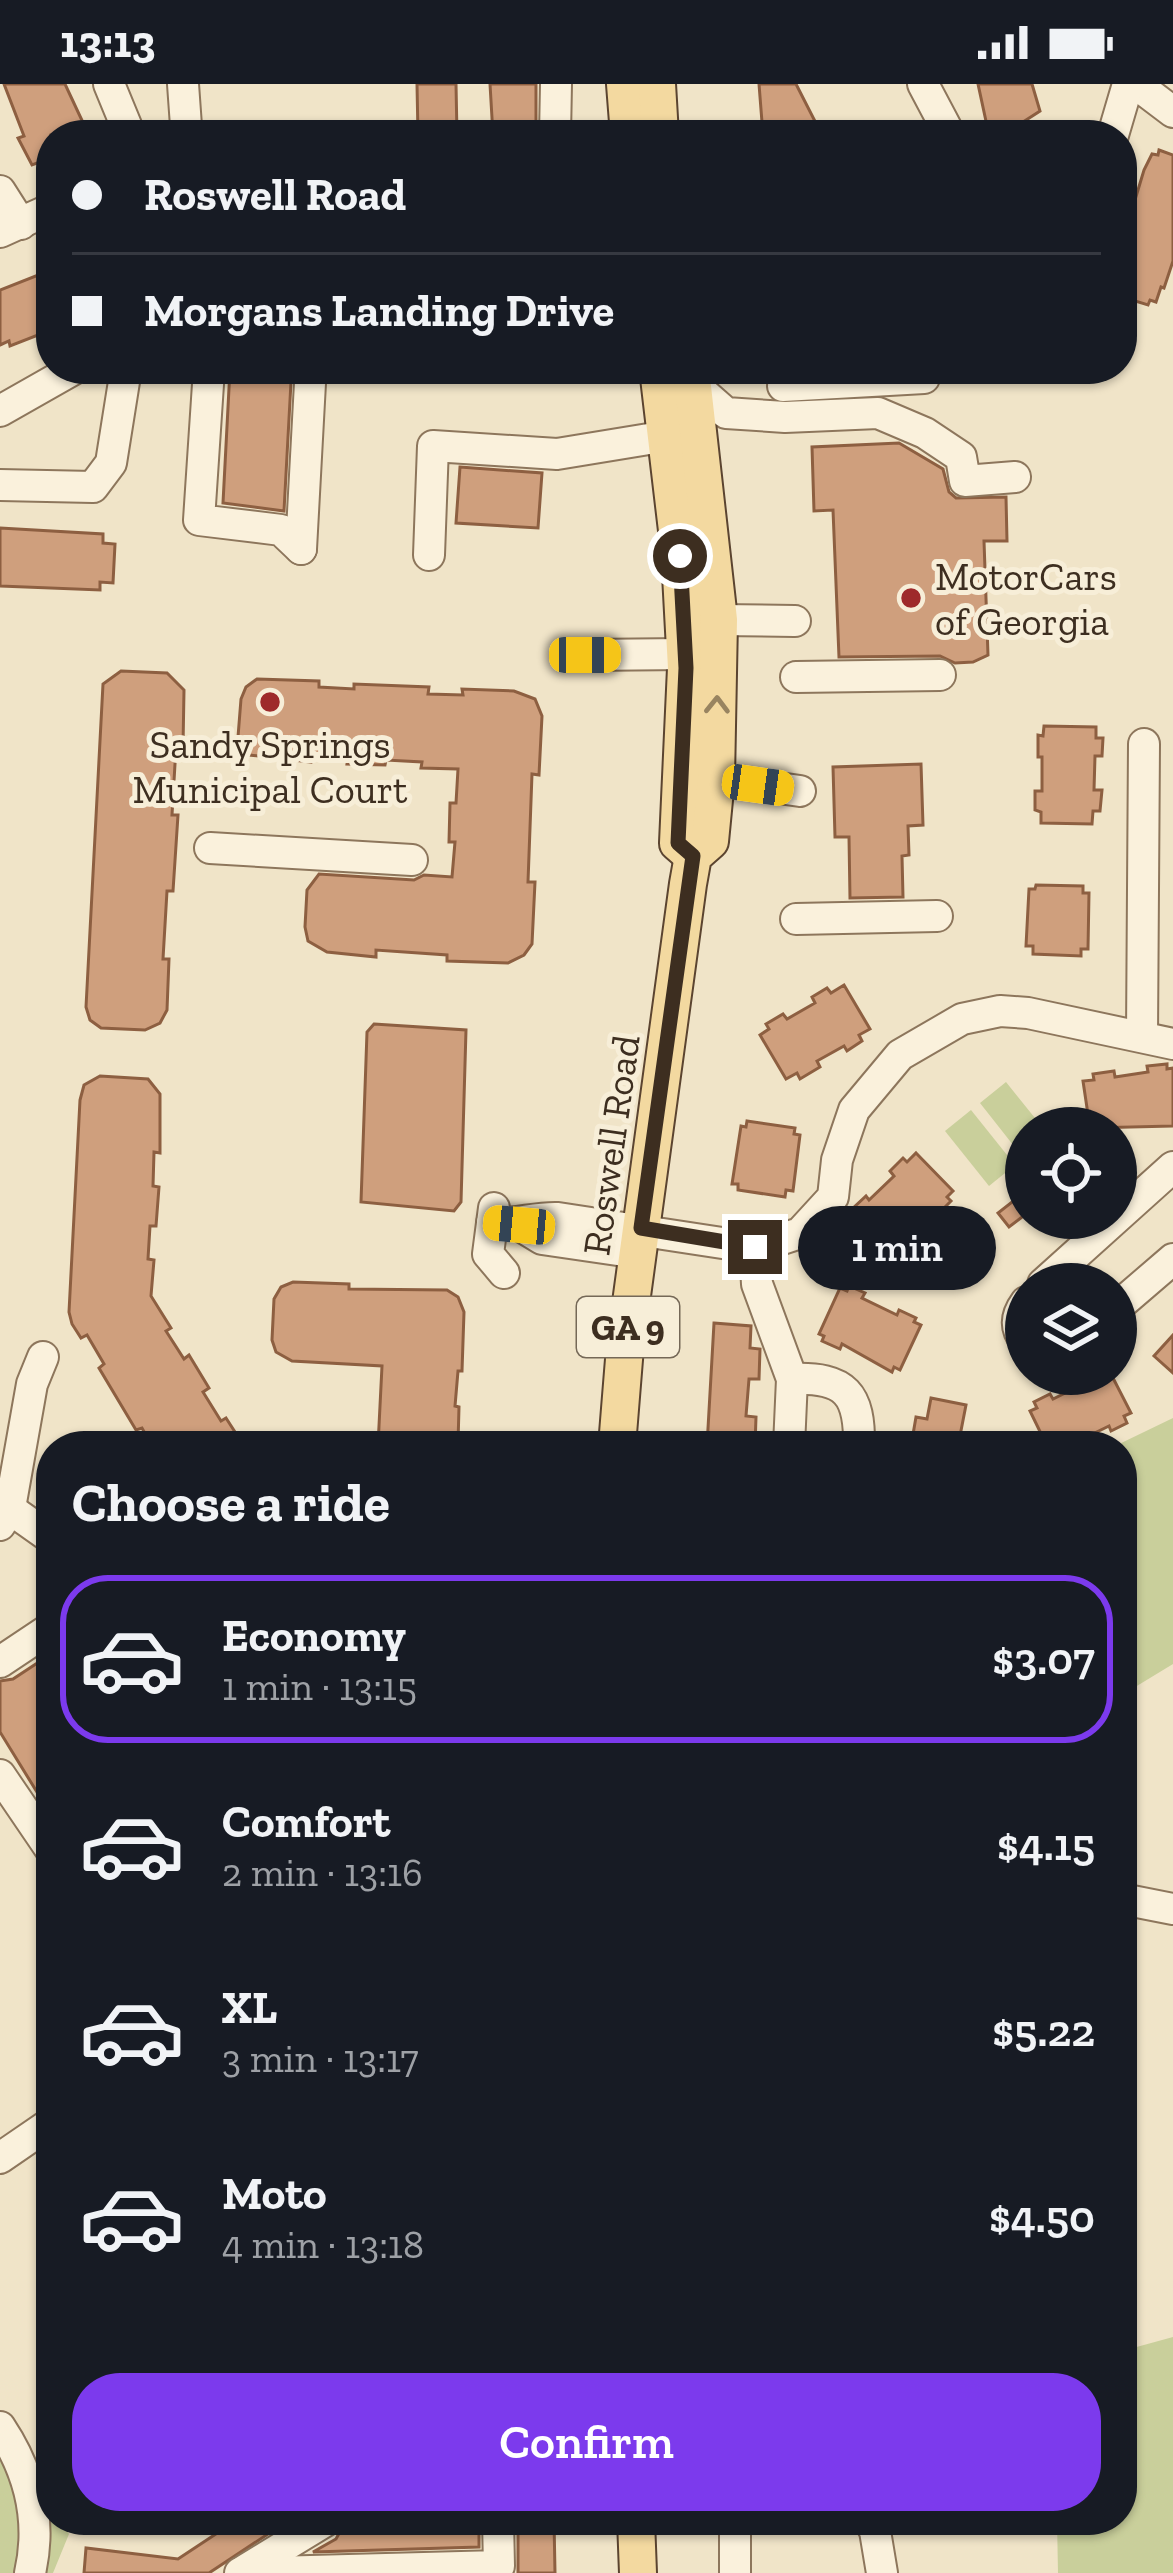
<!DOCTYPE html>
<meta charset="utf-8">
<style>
:root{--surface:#171b24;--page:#242831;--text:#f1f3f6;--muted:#9ea1a6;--line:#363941;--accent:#7c3aed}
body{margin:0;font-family:"Zilla Slab",serif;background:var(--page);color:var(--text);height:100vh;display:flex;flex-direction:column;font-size:45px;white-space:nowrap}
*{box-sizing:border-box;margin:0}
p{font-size:39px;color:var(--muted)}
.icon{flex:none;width:66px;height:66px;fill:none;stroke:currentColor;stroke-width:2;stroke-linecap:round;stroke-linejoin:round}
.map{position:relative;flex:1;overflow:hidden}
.drawer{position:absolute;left:36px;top:1347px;width:1101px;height:1104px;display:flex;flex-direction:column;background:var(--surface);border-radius:48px;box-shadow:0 3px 9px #0004}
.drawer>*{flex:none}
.banner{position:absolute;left:36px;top:36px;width:1101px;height:264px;border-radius:48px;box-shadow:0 3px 9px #0004;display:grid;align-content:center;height:264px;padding:0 36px;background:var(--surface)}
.controls{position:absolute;left:1005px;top:1023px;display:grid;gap:24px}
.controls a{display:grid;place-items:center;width:132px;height:132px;border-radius:50%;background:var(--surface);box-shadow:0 3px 9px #0004;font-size:60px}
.end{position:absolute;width:54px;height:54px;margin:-27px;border:15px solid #3d2e20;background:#fff;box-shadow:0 0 0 6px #fff}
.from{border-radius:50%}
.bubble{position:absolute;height:84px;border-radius:42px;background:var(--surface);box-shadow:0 3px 9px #0004;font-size:39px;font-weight:600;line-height:84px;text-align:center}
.car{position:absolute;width:36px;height:72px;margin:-36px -18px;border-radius:15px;box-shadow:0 0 9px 3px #0007;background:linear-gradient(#f5c518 24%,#345 0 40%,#f5c518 0 76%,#345 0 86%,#f5c518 0)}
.banner b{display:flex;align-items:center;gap:42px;height:114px;font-size:45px}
.banner b+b{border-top:3px solid var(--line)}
.banner i{width:30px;height:30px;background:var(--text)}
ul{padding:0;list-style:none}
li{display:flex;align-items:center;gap:36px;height:168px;margin:0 24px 18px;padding:0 12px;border:6px solid transparent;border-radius:48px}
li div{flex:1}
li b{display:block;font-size:45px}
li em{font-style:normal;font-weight:600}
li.active{border-color:var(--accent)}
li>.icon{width:108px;height:108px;stroke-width:1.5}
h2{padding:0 36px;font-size:54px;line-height:144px}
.primary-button{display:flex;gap:24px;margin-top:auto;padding:24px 36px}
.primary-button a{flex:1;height:138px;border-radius:48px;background:var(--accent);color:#fff;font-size:48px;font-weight:600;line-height:138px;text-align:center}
.status{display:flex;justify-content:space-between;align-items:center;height:84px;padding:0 60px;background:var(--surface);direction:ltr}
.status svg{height:33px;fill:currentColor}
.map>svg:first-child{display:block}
.green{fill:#c9cf9b}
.building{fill:#cf9f7d;stroke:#8d5f41;stroke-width:3}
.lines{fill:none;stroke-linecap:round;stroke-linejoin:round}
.minor-casing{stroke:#8d765c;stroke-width:34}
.major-casing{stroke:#5b4430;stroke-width:40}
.minor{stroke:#faf1dc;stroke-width:30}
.major{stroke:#f3d9a0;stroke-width:36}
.oneway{stroke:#988460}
.route{stroke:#3d2e20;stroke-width:15}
.poi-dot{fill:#9e2a2b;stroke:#f7eed8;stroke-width:4.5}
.labels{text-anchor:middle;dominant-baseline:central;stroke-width:10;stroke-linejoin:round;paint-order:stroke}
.shield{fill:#f7eed8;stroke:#756857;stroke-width:3}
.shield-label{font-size:36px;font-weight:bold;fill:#3d2e20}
.poi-label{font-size:39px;fill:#3d2e20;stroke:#f7eed8;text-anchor:start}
.street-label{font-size:39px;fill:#3d2e20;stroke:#f7eed8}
</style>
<div class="status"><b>13:13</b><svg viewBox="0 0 49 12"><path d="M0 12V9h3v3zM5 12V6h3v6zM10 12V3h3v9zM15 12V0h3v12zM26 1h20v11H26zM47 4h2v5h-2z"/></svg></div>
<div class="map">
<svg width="1173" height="2489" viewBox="0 0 1173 2489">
<rect width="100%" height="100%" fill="#f0e4c8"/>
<g class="green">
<polygon points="1006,998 1043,1044 1026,1044 1024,1075 980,1019"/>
<polygon points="971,1026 1015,1081 989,1102 945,1047"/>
<polygon points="1173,1334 1173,1580 1122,1611 1122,1567 1134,1560 1122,1538 1122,1362 1115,1362"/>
<polygon points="1173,2253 1173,2489 1058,2489 1057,2436 1122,2436 1122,2267"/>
<polygon points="0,2338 51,2422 51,2436 60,2436 69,2450 53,2489 0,2489"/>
</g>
<g class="building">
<polygon points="4,0 65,0 86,45 81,47 83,51 51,51 51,74 32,81 18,54 24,52"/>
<polygon points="417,0 456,0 457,51 418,51"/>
<polygon points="490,0 536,0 536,51 493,51"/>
<polygon points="759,0 796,0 822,51 763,51"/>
<polygon points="978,0 1032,0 1040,27 1003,51 989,51"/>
<polygon points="1159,66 1173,71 1173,177 1164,204 1161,203 1156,218 1150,216 1148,221 1122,213 1122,148 1125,149 1144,86 1152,70 1158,71"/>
<polygon points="51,186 51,246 10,262 9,257 0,261 0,206"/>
<polygon points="230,285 297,285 291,298 284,427 223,419"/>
<polygon points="899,359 943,385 949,408 956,414 1006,413 1007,457 984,457 988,571 973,578 955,579 940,572 839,573 833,426 814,427 812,363"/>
<polygon points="460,383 542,389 538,444 456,439"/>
<polygon points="0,444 103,450 103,459 115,460 113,499 100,498 100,506 0,502"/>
<polygon points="121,587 167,589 184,606 183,663 176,663 172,731 178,731 173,807 167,807 163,875 169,875 167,926 160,939 145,946 101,944 90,936 86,923 103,600"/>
<polygon points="257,595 319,597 319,603 354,605 354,600 429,603 428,610 463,611 462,605 514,607 535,615 542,632 539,691 532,690 528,798 535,798 532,860 524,871 508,879 447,877 447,871 376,866 376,873 327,868 308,857 305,843 307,806 319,790 414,796 424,791 452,793 455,758 449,758 450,719 456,719 458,685 421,684 422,678 386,676 385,681 347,680 348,674 312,672 311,678 249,671 238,653 241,615 246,603"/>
<polygon points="1044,642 1096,643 1096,654 1103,654 1102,672 1095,672 1094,706 1102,706 1100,727 1093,727 1092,740 1041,739 1041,728 1035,726 1035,707 1042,707 1042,673 1038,673 1038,651 1043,652"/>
<polygon points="921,680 923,741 908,742 909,771 902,772 903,813 850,814 849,753 835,753 833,683"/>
<polygon points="1036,801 1083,802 1083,809 1089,809 1088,865 1081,865 1081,872 1033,870 1033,862 1026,862 1029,805 1035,805"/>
<polygon points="844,901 870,945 859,951 862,957 847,967 844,962 817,977 820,983 800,995 797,989 786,995 760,951 769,945 766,940 783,930 787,935 815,919 812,913 827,904 831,909"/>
<polygon points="374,940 466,946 461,1118 454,1127 361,1118 367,948"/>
<polygon points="1167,980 1167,985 1173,984 1173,1042 1090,1044 1083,997 1094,996 1093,990 1114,987 1115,993 1148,988 1147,982"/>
<polygon points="100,992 148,995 160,1010 160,1069 154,1068 153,1102 159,1103 156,1142 150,1142 148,1175 154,1176 151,1212 171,1244 166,1247 184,1275 189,1271 209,1304 203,1308 221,1337 226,1334 244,1362 152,1362 142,1344 136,1346 99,1284 104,1280 87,1251 81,1254 72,1240 69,1228 80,1016 84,1001"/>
<polygon points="747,1037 795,1044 794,1050 800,1051 793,1107 786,1106 785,1113 738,1106 738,1100 732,1100 741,1042 746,1043"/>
<polygon points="916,1069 953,1107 947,1113 951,1117 934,1134 930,1129 906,1153 910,1157 896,1172 892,1168 884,1175 848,1137 855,1130 851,1126 866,1112 869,1116 894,1092 890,1087 903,1074 907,1078"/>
<polygon points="1026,1107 1026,1130 1009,1143 998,1129"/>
<polygon points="293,1198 349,1200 349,1205 447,1206 458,1213 464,1228 462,1287 458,1287 455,1322 459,1323 458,1359 378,1362 382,1282 292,1277 276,1268 272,1256 274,1215 281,1203"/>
<polygon points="849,1202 865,1209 862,1214 897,1231 899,1226 916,1234 914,1238 921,1241 900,1286 894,1283 892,1288 842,1260 840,1265 822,1257 824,1252 819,1250 840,1204 847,1207"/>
<polygon points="714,1239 751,1242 750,1264 760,1265 759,1295 749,1295 746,1332 756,1333 755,1362 707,1362"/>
<polygon points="1173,1251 1173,1289 1154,1272"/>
<polygon points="1083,1290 1111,1290 1131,1329 1124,1332 1127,1339 1111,1347 1109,1342 1068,1362 1047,1362 1030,1327 1037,1324 1034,1318 1050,1310 1053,1315 1087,1298"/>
<polygon points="931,1314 966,1321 958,1362 911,1362 916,1333 927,1335"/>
<polygon points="51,1570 51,1725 48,1726 0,1648 0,1597 13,1595"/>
<polygon points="237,2436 289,2436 209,2489 84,2489 86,2464 178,2475"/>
<polygon points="479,2436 479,2463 313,2468 336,2455 346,2437"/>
<polygon points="518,2436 554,2436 555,2489 518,2489"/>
</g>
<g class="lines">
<defs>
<g id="minor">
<polyline points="109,0 130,51"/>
<polyline points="923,0 950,51"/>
<polyline points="1136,0 1173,28"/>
<polyline points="179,51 186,42 183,0"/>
<polyline points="555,51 556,0"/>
<polyline points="1113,51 1128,0"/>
<polyline points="0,107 21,140"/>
<polyline points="0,148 51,125"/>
<polyline points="209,285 199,436 281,446 301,465"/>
<polyline points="693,300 726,329 785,333 878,329 925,349 961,373 965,397 1015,393"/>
<polyline points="783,302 924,294"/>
<polyline points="0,327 74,285"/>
<polyline points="0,401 93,403 111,379 126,285"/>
<polyline points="301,465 310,299"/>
<polyline points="429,471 433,362 557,370 667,352"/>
<polyline points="719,536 795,537"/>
<polyline points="585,571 685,570"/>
<polyline points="796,593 940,591"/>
<polyline points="716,695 800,707"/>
<polyline points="210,764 412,776"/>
<polyline points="796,835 937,832"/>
<polyline points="1142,952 1144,660"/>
<polyline points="494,1124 488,1170 504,1189"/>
<path d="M492,1139C516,1141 534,1133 558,1134L755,1164L800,1149L833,1113L837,1076L854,1026L900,971L962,935L1000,927L1028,929L1173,960"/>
<polyline points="519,1141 542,1155 638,1169"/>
<polyline points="755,1164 757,1200 792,1295 789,1362"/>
<polyline points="1043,1200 1173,1083"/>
<path d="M1026,1218C1015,1233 1015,1244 1026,1259"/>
<polyline points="1116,1224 1173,1175"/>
<path d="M792,1295C846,1293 860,1310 859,1362"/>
<polyline points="0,1418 51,1454"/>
<polyline points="0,1441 10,1424 32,1300 43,1273"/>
<polyline points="0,1578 51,1544"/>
<polyline points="0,1691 51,1766"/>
<polyline points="1122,1815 1173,1825"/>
<polyline points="0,2074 51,2039"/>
<path d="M0,2343C30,2388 42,2436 30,2489"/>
<polyline points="735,2436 735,2489"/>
<polyline points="869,2436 875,2447 882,2489"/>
<polyline points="245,2486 327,2436"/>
<polyline points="240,2489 499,2482 498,2436"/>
</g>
<g id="major">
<polyline points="625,0 629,51"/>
<polyline points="657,0 660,51"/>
<polyline points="658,285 680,472 686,584 678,759 693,772"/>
<polyline points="617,1362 625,1263 688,800 693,772 710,757 716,695 719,536 691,285"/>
<polyline points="636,2436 638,2489"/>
</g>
</defs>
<use href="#minor" class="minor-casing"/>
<use href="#major" class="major-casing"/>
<use href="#minor" class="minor"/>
<use href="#major" class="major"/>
</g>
<defs><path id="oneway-chevron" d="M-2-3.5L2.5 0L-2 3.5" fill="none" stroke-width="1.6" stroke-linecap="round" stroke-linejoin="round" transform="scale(3)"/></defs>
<use class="oneway" href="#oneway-chevron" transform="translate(717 621) rotate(-89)"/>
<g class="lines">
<polyline class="route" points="680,472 686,584 678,759 693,772 641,1144 755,1163"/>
</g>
<g class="poi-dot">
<circle cx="911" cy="514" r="12"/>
<circle cx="270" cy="618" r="12"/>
</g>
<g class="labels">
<rect class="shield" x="577" y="1213" width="102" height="60" rx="9"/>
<g class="shield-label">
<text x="628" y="1243">GA 9</text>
</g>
<g class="poi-label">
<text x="935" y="492">MotorCars<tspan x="935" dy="45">of Georgia</tspan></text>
<text x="270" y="660" text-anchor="middle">Sandy Springs<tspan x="270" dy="45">Municipal Court</tspan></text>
</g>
<g class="street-label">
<text transform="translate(611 1061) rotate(-82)">Roswell Road</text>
</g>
</g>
</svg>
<div class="controls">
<a><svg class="icon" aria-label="locate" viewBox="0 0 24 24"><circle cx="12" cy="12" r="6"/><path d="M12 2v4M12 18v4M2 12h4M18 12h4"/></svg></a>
<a><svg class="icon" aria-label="layers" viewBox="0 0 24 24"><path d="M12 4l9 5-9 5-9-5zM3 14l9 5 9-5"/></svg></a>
</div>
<i class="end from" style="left:680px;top:472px"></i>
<i class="end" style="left:755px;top:1163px"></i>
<div class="bubble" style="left:798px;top:1122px;width:198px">1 min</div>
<i class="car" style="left:585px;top:571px;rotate:90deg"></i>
<i class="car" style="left:758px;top:701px;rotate:98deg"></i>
<i class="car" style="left:519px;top:1141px;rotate:275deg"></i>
<div class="banner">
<b><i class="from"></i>Roswell Road</b>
<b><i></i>Morgans Landing Drive</b>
</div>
<section class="drawer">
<h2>Choose a ride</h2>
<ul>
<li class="active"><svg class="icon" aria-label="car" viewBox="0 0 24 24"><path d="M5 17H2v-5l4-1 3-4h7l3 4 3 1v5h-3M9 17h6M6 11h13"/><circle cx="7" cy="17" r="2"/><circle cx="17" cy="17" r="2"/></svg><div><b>Economy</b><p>1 min · 13:15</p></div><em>$3.07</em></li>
<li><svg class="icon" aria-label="car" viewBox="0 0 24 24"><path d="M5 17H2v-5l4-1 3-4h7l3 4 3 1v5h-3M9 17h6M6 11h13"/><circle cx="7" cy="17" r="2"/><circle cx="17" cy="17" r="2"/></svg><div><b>Comfort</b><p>2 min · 13:16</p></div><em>$4.15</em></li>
<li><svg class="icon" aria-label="car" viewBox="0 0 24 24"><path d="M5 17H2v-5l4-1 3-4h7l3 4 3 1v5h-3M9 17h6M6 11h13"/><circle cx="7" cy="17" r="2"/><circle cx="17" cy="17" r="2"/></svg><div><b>XL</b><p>3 min · 13:17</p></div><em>$5.22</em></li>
<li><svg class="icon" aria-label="car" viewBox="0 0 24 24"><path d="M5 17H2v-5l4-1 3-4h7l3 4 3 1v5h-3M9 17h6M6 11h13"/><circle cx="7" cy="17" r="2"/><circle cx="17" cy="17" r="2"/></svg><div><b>Moto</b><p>4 min · 13:18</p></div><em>$4.50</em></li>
</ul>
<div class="primary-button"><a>Confirm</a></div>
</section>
</div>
